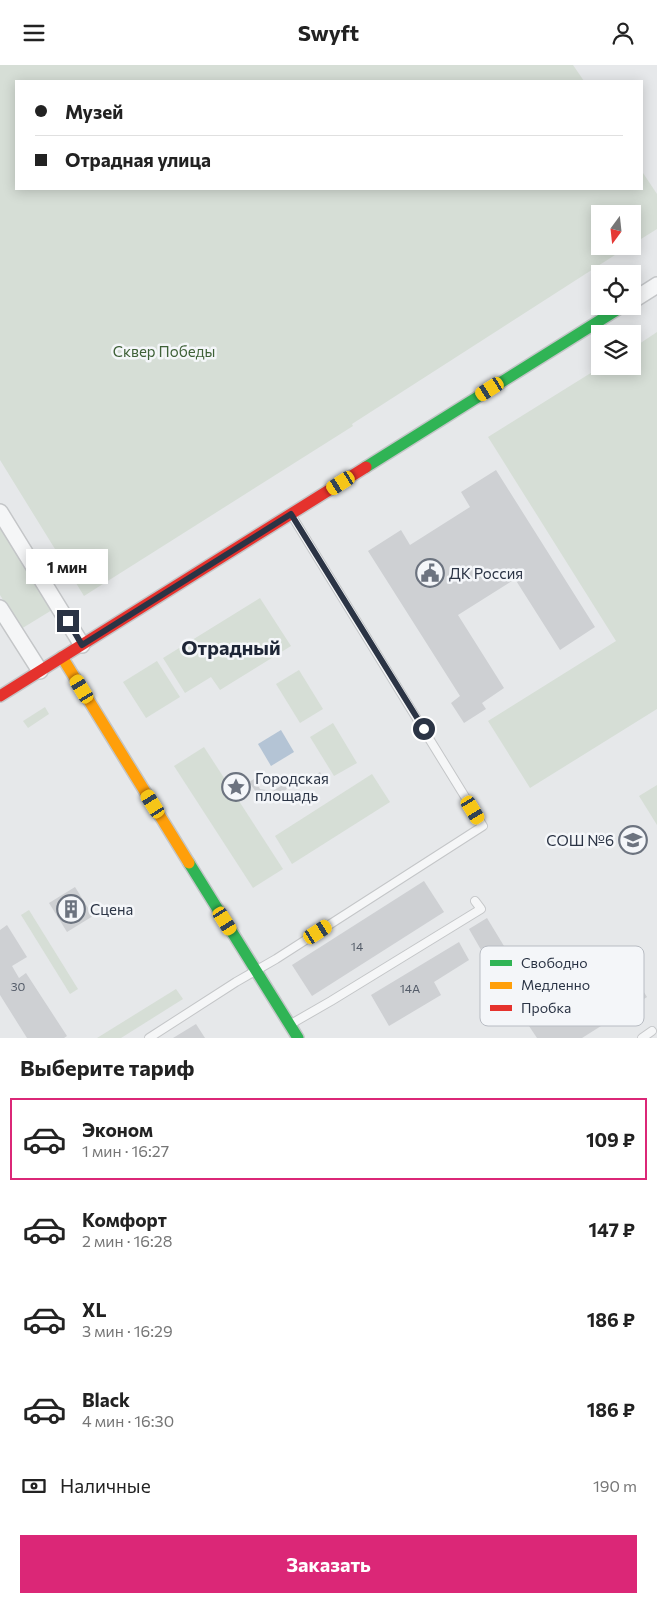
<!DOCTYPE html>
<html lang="ru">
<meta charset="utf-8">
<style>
:root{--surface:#fff;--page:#f2f2f2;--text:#222;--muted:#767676;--line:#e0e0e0;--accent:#db2777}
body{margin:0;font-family:Commissioner,sans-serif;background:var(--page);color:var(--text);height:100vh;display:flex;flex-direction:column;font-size:19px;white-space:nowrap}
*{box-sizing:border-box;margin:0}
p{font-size:16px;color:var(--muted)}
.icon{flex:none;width:28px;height:28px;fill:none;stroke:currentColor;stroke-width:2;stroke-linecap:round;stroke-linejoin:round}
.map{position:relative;height:973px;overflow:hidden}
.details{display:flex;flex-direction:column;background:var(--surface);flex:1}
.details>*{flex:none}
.banner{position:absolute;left:15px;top:15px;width:628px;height:110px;border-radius:0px;box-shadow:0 2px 12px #0003;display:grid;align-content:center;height:110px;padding:0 20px;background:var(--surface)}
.needle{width:32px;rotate:195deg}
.tools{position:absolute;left:591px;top:140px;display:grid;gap:10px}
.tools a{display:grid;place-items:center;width:50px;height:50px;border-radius:0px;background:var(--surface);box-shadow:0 2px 12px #0003;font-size:25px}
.end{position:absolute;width:22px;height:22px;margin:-11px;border:6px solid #2b3445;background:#fff;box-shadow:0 0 0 2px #fff}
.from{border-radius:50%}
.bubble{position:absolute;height:35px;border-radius:0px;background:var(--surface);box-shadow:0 2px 12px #0003;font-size:16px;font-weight:700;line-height:35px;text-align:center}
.car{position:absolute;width:15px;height:30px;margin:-15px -8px;border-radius:6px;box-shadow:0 0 4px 1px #0007;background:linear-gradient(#f5c518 24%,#345 0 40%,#f5c518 0 76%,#345 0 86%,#f5c518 0)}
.banner b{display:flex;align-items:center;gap:18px;height:48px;font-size:19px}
.banner b+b{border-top:1px solid var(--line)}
.banner i{width:12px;height:12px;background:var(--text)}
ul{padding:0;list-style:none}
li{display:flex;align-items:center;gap:15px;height:82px;margin:0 10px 8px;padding:0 10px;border:2px solid transparent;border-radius:0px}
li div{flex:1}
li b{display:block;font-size:19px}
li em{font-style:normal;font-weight:700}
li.current{border-color:var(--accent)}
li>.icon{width:45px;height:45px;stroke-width:1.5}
h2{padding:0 20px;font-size:22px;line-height:60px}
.pay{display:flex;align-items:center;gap:12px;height:55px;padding:0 20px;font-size:19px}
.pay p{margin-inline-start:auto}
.primary-button{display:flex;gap:10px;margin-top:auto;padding:10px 20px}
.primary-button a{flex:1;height:58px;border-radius:0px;background:var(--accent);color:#fff;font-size:20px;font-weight:700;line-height:58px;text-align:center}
header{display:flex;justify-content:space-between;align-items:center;height:65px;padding:0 20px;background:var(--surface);font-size:22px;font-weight:700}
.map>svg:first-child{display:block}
.green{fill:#d6ded6}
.water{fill:#b4c4d5}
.building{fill:#ced0d3}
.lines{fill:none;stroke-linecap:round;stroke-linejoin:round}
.lane-casing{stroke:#c4c6c8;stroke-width:10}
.street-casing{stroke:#c4c6c8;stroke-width:18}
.fast-casing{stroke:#c4c6c8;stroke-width:14}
.slow-casing{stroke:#c4c6c8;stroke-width:14}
.jam-casing{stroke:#c4c6c8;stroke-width:14}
.lane{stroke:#f5f6f7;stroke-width:8}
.street{stroke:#f5f6f7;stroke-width:15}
.fast{stroke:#30b455;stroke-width:11}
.slow{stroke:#ff9f0a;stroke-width:11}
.jam{stroke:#e5322d;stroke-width:11}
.route{stroke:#2b3445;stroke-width:6}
.labels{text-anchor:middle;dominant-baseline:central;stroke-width:5;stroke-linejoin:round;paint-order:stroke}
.number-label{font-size:12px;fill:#545c69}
.park-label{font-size:15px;fill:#3f6138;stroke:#f4f6f9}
.poi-label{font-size:15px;fill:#2b3445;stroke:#f4f6f9;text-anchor:start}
.district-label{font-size:20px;font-weight:bold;fill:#1d2536;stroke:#f4f6f9}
.key{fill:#f4f6f9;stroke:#b8bcc3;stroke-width:1}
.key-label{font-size:14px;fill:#2b3445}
</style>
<header><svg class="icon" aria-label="menu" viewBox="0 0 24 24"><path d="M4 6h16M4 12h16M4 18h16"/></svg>Swyft<svg class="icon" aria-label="person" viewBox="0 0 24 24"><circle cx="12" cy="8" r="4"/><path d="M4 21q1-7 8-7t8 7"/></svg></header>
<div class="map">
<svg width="657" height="973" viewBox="0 0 657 973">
<rect width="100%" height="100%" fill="#e6e8ea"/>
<g class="green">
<polygon points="0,0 573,0 584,16 16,16 16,124 641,124 641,105 657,129 657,164 633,179 632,149 600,149 600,181 629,181 352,359 353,361 84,531 0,395"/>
<polygon points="657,267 657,644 530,723 488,656 616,576 488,372 602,301 632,301 633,283"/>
<polygon points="0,462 52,545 21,564 0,530"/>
<polygon points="260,533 291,581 220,625 211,612 185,628 163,593"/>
<polygon points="157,596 180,632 146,653 123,617"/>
<polygon points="299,605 323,644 300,658 276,619"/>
<polygon points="45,642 49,649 28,663 23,656"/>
<polygon points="333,658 357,698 334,711 310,672"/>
<polygon points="204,682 283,804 253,823 174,701"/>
<polygon points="372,709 390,737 292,799 275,771"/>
<polygon points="657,720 657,760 639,731"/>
<polygon points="29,845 78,924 70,929 21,850"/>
<polygon points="176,924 183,934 121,973 97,973"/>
</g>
<polygon class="water" points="281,665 294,687 271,701 258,679"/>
<g class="building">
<polygon points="496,405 595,562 560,585 515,514 458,550 504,623 482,638 486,644 464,658 451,638 460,631 368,486 401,465 410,480 470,442 461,427"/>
<polygon points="320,707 323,712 313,719 309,714"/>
<polygon points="254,714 260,724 273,726 284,719 287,724 273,733 258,730 249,717"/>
<polygon points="424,816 444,847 312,931 292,900"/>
<polygon points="75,822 93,851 67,867 49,838"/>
<polygon points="487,853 507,886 488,897 469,864"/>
<polygon points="7,860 27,892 12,901 19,913 26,908 67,971 64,973 27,973 0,930 0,865"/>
<polygon points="459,877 469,895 434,917 441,930 389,961 371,930"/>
<polygon points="626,899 647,932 582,973 537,973 529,961"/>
<polygon points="196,959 205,973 173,973"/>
</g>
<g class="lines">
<defs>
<g id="lane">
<polyline points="291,959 331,936 481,844 475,836"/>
<polyline points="149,973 236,917 276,894 483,761 292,451"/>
<polyline points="642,973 652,966"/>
</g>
<g id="street">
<polyline points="632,236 657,220"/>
<polyline points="0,447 82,580"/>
<polyline points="0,543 40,606"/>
</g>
<g id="fast">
<polyline points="366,402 623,241"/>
<polyline points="189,798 298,973"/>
</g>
<polyline id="slow" points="62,592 189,798"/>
<polyline id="jam" points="0,631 366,402"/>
</defs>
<use href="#lane" class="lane-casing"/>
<use href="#street" class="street-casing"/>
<use href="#fast" class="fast-casing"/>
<use href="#slow" class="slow-casing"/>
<use href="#jam" class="jam-casing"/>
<use href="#lane" class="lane"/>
<use href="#street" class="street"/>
<use href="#fast" class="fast"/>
<use href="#slow" class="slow"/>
<use href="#jam" class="jam"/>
</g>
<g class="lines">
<polyline class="route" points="68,556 82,580 291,449 424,664"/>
</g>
<defs>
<symbol id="civic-ring" viewBox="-11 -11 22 22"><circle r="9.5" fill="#f4f6f9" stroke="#6c737f" stroke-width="1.5"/><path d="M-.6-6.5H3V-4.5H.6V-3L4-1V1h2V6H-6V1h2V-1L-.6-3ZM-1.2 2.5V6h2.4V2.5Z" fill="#6c737f"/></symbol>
<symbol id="sight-ring" viewBox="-11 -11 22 22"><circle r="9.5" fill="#f4f6f9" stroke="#6c737f" stroke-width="1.5"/><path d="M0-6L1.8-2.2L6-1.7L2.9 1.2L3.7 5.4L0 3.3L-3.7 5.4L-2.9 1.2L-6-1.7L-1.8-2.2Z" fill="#6c737f"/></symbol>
<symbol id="school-ring" viewBox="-11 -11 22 22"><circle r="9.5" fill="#f4f6f9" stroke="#6c737f" stroke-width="1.5"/><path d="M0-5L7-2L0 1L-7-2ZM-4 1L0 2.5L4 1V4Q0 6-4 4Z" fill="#6c737f"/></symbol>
<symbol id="building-ring" viewBox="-11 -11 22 22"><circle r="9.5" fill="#f4f6f9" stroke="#6c737f" stroke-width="1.5"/><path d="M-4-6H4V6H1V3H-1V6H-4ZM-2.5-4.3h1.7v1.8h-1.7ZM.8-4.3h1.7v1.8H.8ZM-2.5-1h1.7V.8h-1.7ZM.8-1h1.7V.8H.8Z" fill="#6c737f"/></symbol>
</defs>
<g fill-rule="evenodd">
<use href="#civic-ring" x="414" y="492" width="32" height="32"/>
<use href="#sight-ring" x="220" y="706" width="32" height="32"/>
<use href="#school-ring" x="617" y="759" width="32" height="32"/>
<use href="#building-ring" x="55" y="828" width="32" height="32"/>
</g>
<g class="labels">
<g class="number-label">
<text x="357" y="881">14</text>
<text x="18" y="921">30</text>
<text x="410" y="923">14А</text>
</g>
<g class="park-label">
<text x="164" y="286">Сквер Победы</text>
</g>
<g class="poi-label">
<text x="449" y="508">ДК Россия</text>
<text x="255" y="713">Городская<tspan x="255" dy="17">площадь</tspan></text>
<text x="614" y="775" text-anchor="end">СОШ №6</text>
<text x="90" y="844">Сцена</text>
</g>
<g class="district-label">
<text x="231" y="582">Отрадный</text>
</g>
</g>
<rect x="480" y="881" width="164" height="80" rx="8" class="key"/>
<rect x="490" y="895" width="22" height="6" fill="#30b455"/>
<rect x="490" y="917" width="22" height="7" fill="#ff9f0a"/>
<rect x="490" y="940" width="22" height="6" fill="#e5322d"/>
<g class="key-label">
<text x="521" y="903">Свободно</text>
<text x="521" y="925">Медленно</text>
<text x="521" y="948">Пробка</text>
</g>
</svg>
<div class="tools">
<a><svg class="needle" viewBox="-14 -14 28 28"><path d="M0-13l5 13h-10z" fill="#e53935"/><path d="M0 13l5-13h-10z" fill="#767676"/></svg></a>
<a><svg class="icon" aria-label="locate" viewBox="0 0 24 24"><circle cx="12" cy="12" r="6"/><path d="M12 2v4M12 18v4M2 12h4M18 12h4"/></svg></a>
<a><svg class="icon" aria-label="layers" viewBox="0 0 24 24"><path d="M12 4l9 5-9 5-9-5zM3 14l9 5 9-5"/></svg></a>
</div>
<i class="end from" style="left:424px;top:664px"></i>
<i class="end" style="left:68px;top:556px"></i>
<div class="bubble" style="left:26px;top:484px;width:82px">1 мин</div>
<i class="car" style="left:490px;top:324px;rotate:238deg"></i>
<i class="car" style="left:341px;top:418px;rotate:238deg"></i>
<i class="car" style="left:82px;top:624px;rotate:329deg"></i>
<i class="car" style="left:153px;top:739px;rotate:328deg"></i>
<i class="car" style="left:473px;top:745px;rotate:149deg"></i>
<i class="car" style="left:225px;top:856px;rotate:148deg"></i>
<i class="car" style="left:318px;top:867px;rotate:57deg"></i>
<div class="banner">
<b><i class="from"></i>Музей</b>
<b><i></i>Отрадная улица</b>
</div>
</div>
<section class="details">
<h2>Выберите тариф</h2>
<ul>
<li class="current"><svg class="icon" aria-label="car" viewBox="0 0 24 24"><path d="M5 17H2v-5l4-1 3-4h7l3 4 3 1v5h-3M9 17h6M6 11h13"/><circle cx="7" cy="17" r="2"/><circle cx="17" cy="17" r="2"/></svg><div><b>Эконом</b><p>1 мин · 16:27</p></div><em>109 ₽</em></li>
<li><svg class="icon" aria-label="car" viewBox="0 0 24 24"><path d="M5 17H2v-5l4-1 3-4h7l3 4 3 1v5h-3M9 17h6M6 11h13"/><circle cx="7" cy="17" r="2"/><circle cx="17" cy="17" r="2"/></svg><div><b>Комфорт</b><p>2 мин · 16:28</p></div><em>147 ₽</em></li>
<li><svg class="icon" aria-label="car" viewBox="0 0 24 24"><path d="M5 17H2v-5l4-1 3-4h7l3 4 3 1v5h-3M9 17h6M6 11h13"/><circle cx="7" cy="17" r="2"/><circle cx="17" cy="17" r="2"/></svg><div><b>XL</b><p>3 мин · 16:29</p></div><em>186 ₽</em></li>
<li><svg class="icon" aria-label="car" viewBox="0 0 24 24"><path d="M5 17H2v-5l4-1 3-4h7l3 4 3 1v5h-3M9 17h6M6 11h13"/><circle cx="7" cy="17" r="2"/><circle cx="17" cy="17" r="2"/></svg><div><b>Black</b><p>4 мин · 16:30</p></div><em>186 ₽</em></li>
</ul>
<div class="pay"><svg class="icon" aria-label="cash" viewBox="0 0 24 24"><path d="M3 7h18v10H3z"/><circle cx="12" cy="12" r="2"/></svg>Наличные<p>190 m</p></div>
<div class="primary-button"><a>Заказать</a></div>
</section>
